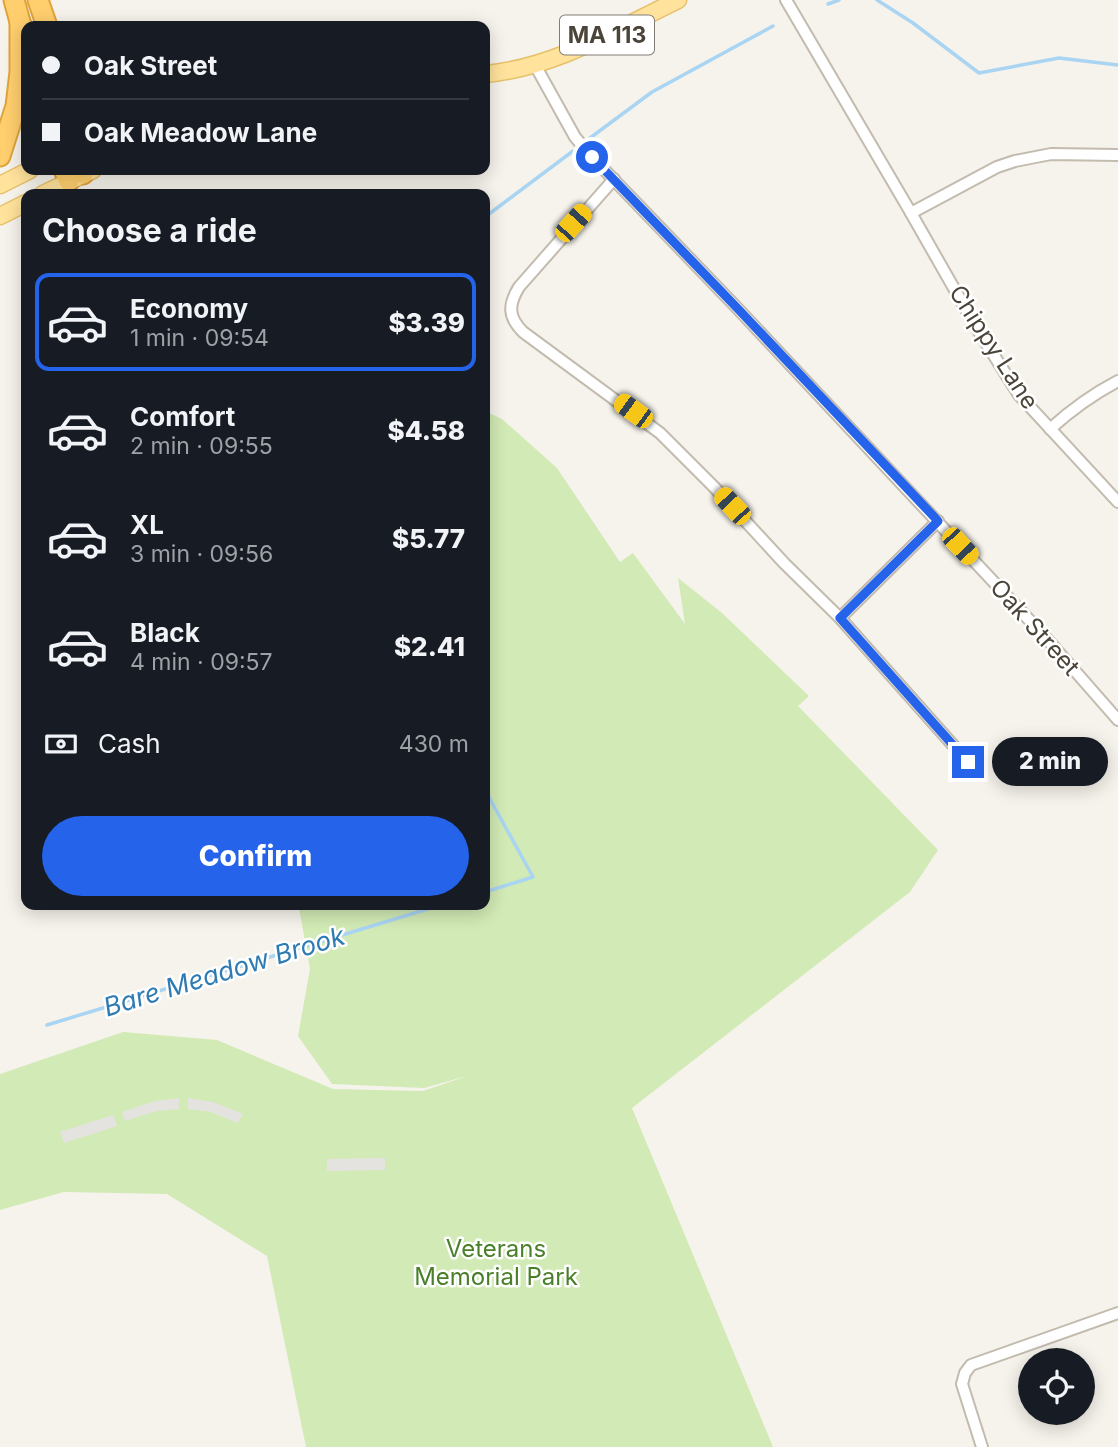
<!DOCTYPE html>
<meta charset="utf-8">
<style>
:root{--surface:#171b24;--page:#20242c;--text:#f1f3f6;--muted:#9ea1a6;--line:#363941;--accent:#2563eb}
body{margin:0;font-family:Inter,sans-serif;background:var(--page);color:var(--text);height:100vh;display:flex;flex-direction:column;font-size:26px;white-space:nowrap}
*{box-sizing:border-box;margin:0}
p{font-size:23px;color:var(--muted)}
.icon{flex:none;width:38px;height:38px;fill:none;stroke:currentColor;stroke-width:2;stroke-linecap:round;stroke-linejoin:round}
.map{position:relative;flex:1;overflow:hidden}
.drawer{position:absolute;left:21px;top:189px;width:469px;height:721px;display:flex;flex-direction:column;background:var(--surface);border-radius:14px;box-shadow:0 4px 18px #0003}
.drawer>*{flex:none}
.hud{position:absolute;left:21px;top:21px;width:469px;height:154px;border-radius:14px;box-shadow:0 4px 18px #0003;display:grid;align-content:center;height:154px;padding:0 21px;background:var(--surface)}
.buttons{position:absolute;left:1018px;top:1348px;display:grid;gap:14px}
.buttons a{display:grid;place-items:center;width:77px;height:77px;border-radius:50%;background:var(--surface);box-shadow:0 4px 18px #0003;font-size:35px}
.end{position:absolute;width:32px;height:32px;margin:-16px;border:9px solid #2563eb;background:#fff;box-shadow:0 0 0 4px #fff}
.from{border-radius:50%}
.bubble{position:absolute;height:49px;border-radius:24px;background:var(--surface);box-shadow:0 4px 18px #0003;font-size:23px;font-weight:800;line-height:49px;text-align:center}
.car{position:absolute;width:21px;height:42px;margin:-21px -10px;border-radius:9px;box-shadow:0 0 5px 2px #0007;background:linear-gradient(#f5c518 24%,#345 0 40%,#f5c518 0 76%,#345 0 86%,#f5c518 0)}
.hud b{display:flex;align-items:center;gap:24px;height:66px;font-size:26px}
.hud b+b{border-top:2px solid var(--line)}
.hud i{width:18px;height:18px;background:var(--text)}
ul{padding:0;list-style:none}
li{display:flex;align-items:center;gap:21px;height:98px;margin:0 14px 10px;padding:0 7px;border:4px solid transparent;border-radius:14px}
li div{flex:1}
li b{display:block;font-size:26px}
li em{font-style:normal;font-weight:800}
li.active{border-color:var(--accent)}
li>.icon{width:63px;height:63px;stroke-width:1.5}
h2{padding:0 21px;font-size:32px;line-height:84px}
.pay{display:flex;align-items:center;gap:18px;height:77px;padding:0 21px;font-size:26px}
.pay p{margin-inline-start:auto}
.button{display:flex;gap:14px;margin-top:auto;padding:14px 21px}
.button a{flex:1;height:80px;border-radius:42px;background:var(--accent);color:#fff;font-size:28px;font-weight:800;line-height:80px;text-align:center}
.map>svg:first-child{display:block}
.green{fill:#d2eab5}
.parking{fill:#e5e3e0}
.lines{fill:none;stroke-linecap:round;stroke-linejoin:round}
.stream{stroke:#a9d4f2;stroke-width:3.5}
.minor-casing{stroke:#c2bbae;stroke-width:14}
.primary-casing{stroke:#e6c16a;stroke-width:19}
.motorway-casing{stroke:#e0a43c;stroke-width:23}
.minor{stroke:#fff;stroke-width:10}
.primary{stroke:#ffe39c;stroke-width:16}
.motorway{stroke:#ffcf6e;stroke-width:19}
.route{stroke:#2563eb;stroke-width:9}
.labels{text-anchor:middle;dominant-baseline:central;stroke-width:5;stroke-linejoin:round;paint-order:stroke}
.shield{fill:#fff;stroke:#817c74;stroke-width:2}
.shield-label{font-size:23px;font-weight:bold;fill:#4b4439}
.street-label{font-size:24px;fill:#4b4439;stroke:#fff}
.park-label{font-size:24px;fill:#4a7f2a;stroke:#fff}
.water-label{font-size:26px;font-style:italic;fill:#2e7ab2;stroke:#fff}
</style>
<div class="map">
<svg width="1118" height="1447" viewBox="0 0 1118 1447">
<rect width="100%" height="100%" fill="#f6f3ec"/>
<polygon class="green" points="485,411 502,419 557,468 620,562 633,553 685,624 678,578 722,613 809,696 798,706 938,850 910,892 632,1108 773,1447 306,1447 267,1256 167,1194 64,1192 0,1210 0,1074 123,1032 217,1040 333,1089 423,1091 467,1076 424,1088 332,1084 298,1036 310,969 299,908 296,905 485,905"/>
<g class="parking">
<polygon points="179,1098 179,1109 157,1111 125,1121 122,1112 155,1101"/>
<polygon points="188,1098 213,1102 243,1114 237,1123 211,1112 188,1109"/>
<polygon points="113,1115 117,1126 64,1143 60,1132"/>
<polygon points="385,1158 385,1170 327,1171 327,1159"/>
</g>
<g class="lines">
<g class="stream">
<polyline points="877,0 913,23 979,73 1059,58 1118,65"/>
<polyline points="828,4 839,0"/>
<polyline points="590,138 652,92 773,26"/>
<polyline points="485,217 573,151"/>
<polyline points="485,790 533,877 485,892"/>
<polyline points="47,1025 441,905"/>
</g>
<defs>
<g id="minor">
<polyline points="786,0 911,213"/>
<polyline points="535,65 575,137 592,157 740,311 960,546 1047,639 1118,720"/>
<polyline points="1118,155 1051,154 1015,161 997,167 911,213 976,327 1019,395 1118,502"/>
<path d="M614,179L519,287C508,305 508,317 523,332L660,433L715,488L784,563L840,618L938,521"/>
<path d="M1050,429C1071,410 1093,394 1118,381"/>
<polyline points="840,618 968,762"/>
<polyline points="982,1447 962,1384 965,1373 971,1365 1118,1313"/>
</g>
<g id="primary">
<path d="M485,74C554,68 616,30 678,0"/>
<polyline points="0,185 30,170"/>
<polyline points="43,194 93,170"/>
<polyline points="0,216 26,203"/>
</g>
<g id="motorway">
<polyline points="14,0 23,33"/>
<polyline points="38,0 47,26"/>
<polyline points="0,156 16,106 20,72 20,22"/>
<polyline points="64,170 69,181"/>
<polyline points="80,170 83,174"/>
</g>
</defs>
<use href="#minor" class="minor-casing"/>
<use href="#primary" class="primary-casing"/>
<use href="#motorway" class="motorway-casing"/>
<use href="#minor" class="minor"/>
<use href="#primary" class="primary"/>
<use href="#motorway" class="motorway"/>
</g>
<g class="lines">
<polyline class="route" points="592,157 740,311 938,521 840,618 968,762"/>
</g>
<g class="labels">
<rect class="shield" x="560" y="15.5" width="94" height="39" rx="5"/>
<g class="shield-label">
<text x="607" y="35">MA 113</text>
</g>
<g class="street-label">
<text transform="translate(994 347) rotate(57)">Chippy Lane</text>
<text transform="translate(1035 627) rotate(48)">Oak Street</text>
</g>
<g class="park-label">
<text x="496" y="1248">Veterans<tspan x="496" dy="28">Memorial Park</tspan></text>
</g>
<g class="water-label">
<text transform="translate(224 971) rotate(-17)">Bare Meadow Brook</text>
</g>
</g>
</svg>
<div class="buttons">
<a><svg class="icon" aria-label="locate" viewBox="0 0 24 24"><circle cx="12" cy="12" r="6"/><path d="M12 2v4M12 18v4M2 12h4M18 12h4"/></svg></a>
</div>
<i class="end from" style="left:592px;top:157px"></i>
<i class="end" style="left:968px;top:762px"></i>
<div class="bubble" style="left:992px;top:737px;width:116px">2 min</div>
<i class="car" style="left:573px;top:223px;rotate:42deg"></i>
<i class="car" style="left:633px;top:411px;rotate:306deg"></i>
<i class="car" style="left:732px;top:506px;rotate:317deg"></i>
<i class="car" style="left:960px;top:546px;rotate:137deg"></i>
<div class="hud">
<b><i class="from"></i>Oak Street</b>
<b><i></i>Oak Meadow Lane</b>
</div>
<section class="drawer">
<h2>Choose a ride</h2>
<ul>
<li class="active"><svg class="icon" aria-label="car" viewBox="0 0 24 24"><path d="M5 17H2v-5l4-1 3-4h7l3 4 3 1v5h-3M9 17h6M6 11h13"/><circle cx="7" cy="17" r="2"/><circle cx="17" cy="17" r="2"/></svg><div><b>Economy</b><p>1 min · 09:54</p></div><em>$3.39</em></li>
<li><svg class="icon" aria-label="car" viewBox="0 0 24 24"><path d="M5 17H2v-5l4-1 3-4h7l3 4 3 1v5h-3M9 17h6M6 11h13"/><circle cx="7" cy="17" r="2"/><circle cx="17" cy="17" r="2"/></svg><div><b>Comfort</b><p>2 min · 09:55</p></div><em>$4.58</em></li>
<li><svg class="icon" aria-label="car" viewBox="0 0 24 24"><path d="M5 17H2v-5l4-1 3-4h7l3 4 3 1v5h-3M9 17h6M6 11h13"/><circle cx="7" cy="17" r="2"/><circle cx="17" cy="17" r="2"/></svg><div><b>XL</b><p>3 min · 09:56</p></div><em>$5.77</em></li>
<li><svg class="icon" aria-label="car" viewBox="0 0 24 24"><path d="M5 17H2v-5l4-1 3-4h7l3 4 3 1v5h-3M9 17h6M6 11h13"/><circle cx="7" cy="17" r="2"/><circle cx="17" cy="17" r="2"/></svg><div><b>Black</b><p>4 min · 09:57</p></div><em>$2.41</em></li>
</ul>
<div class="pay"><svg class="icon" aria-label="cash" viewBox="0 0 24 24"><path d="M3 7h18v10H3z"/><circle cx="12" cy="12" r="2"/></svg>Cash<p>430 m</p></div>
<div class="button"><a>Confirm</a></div>
</section>
</div>
